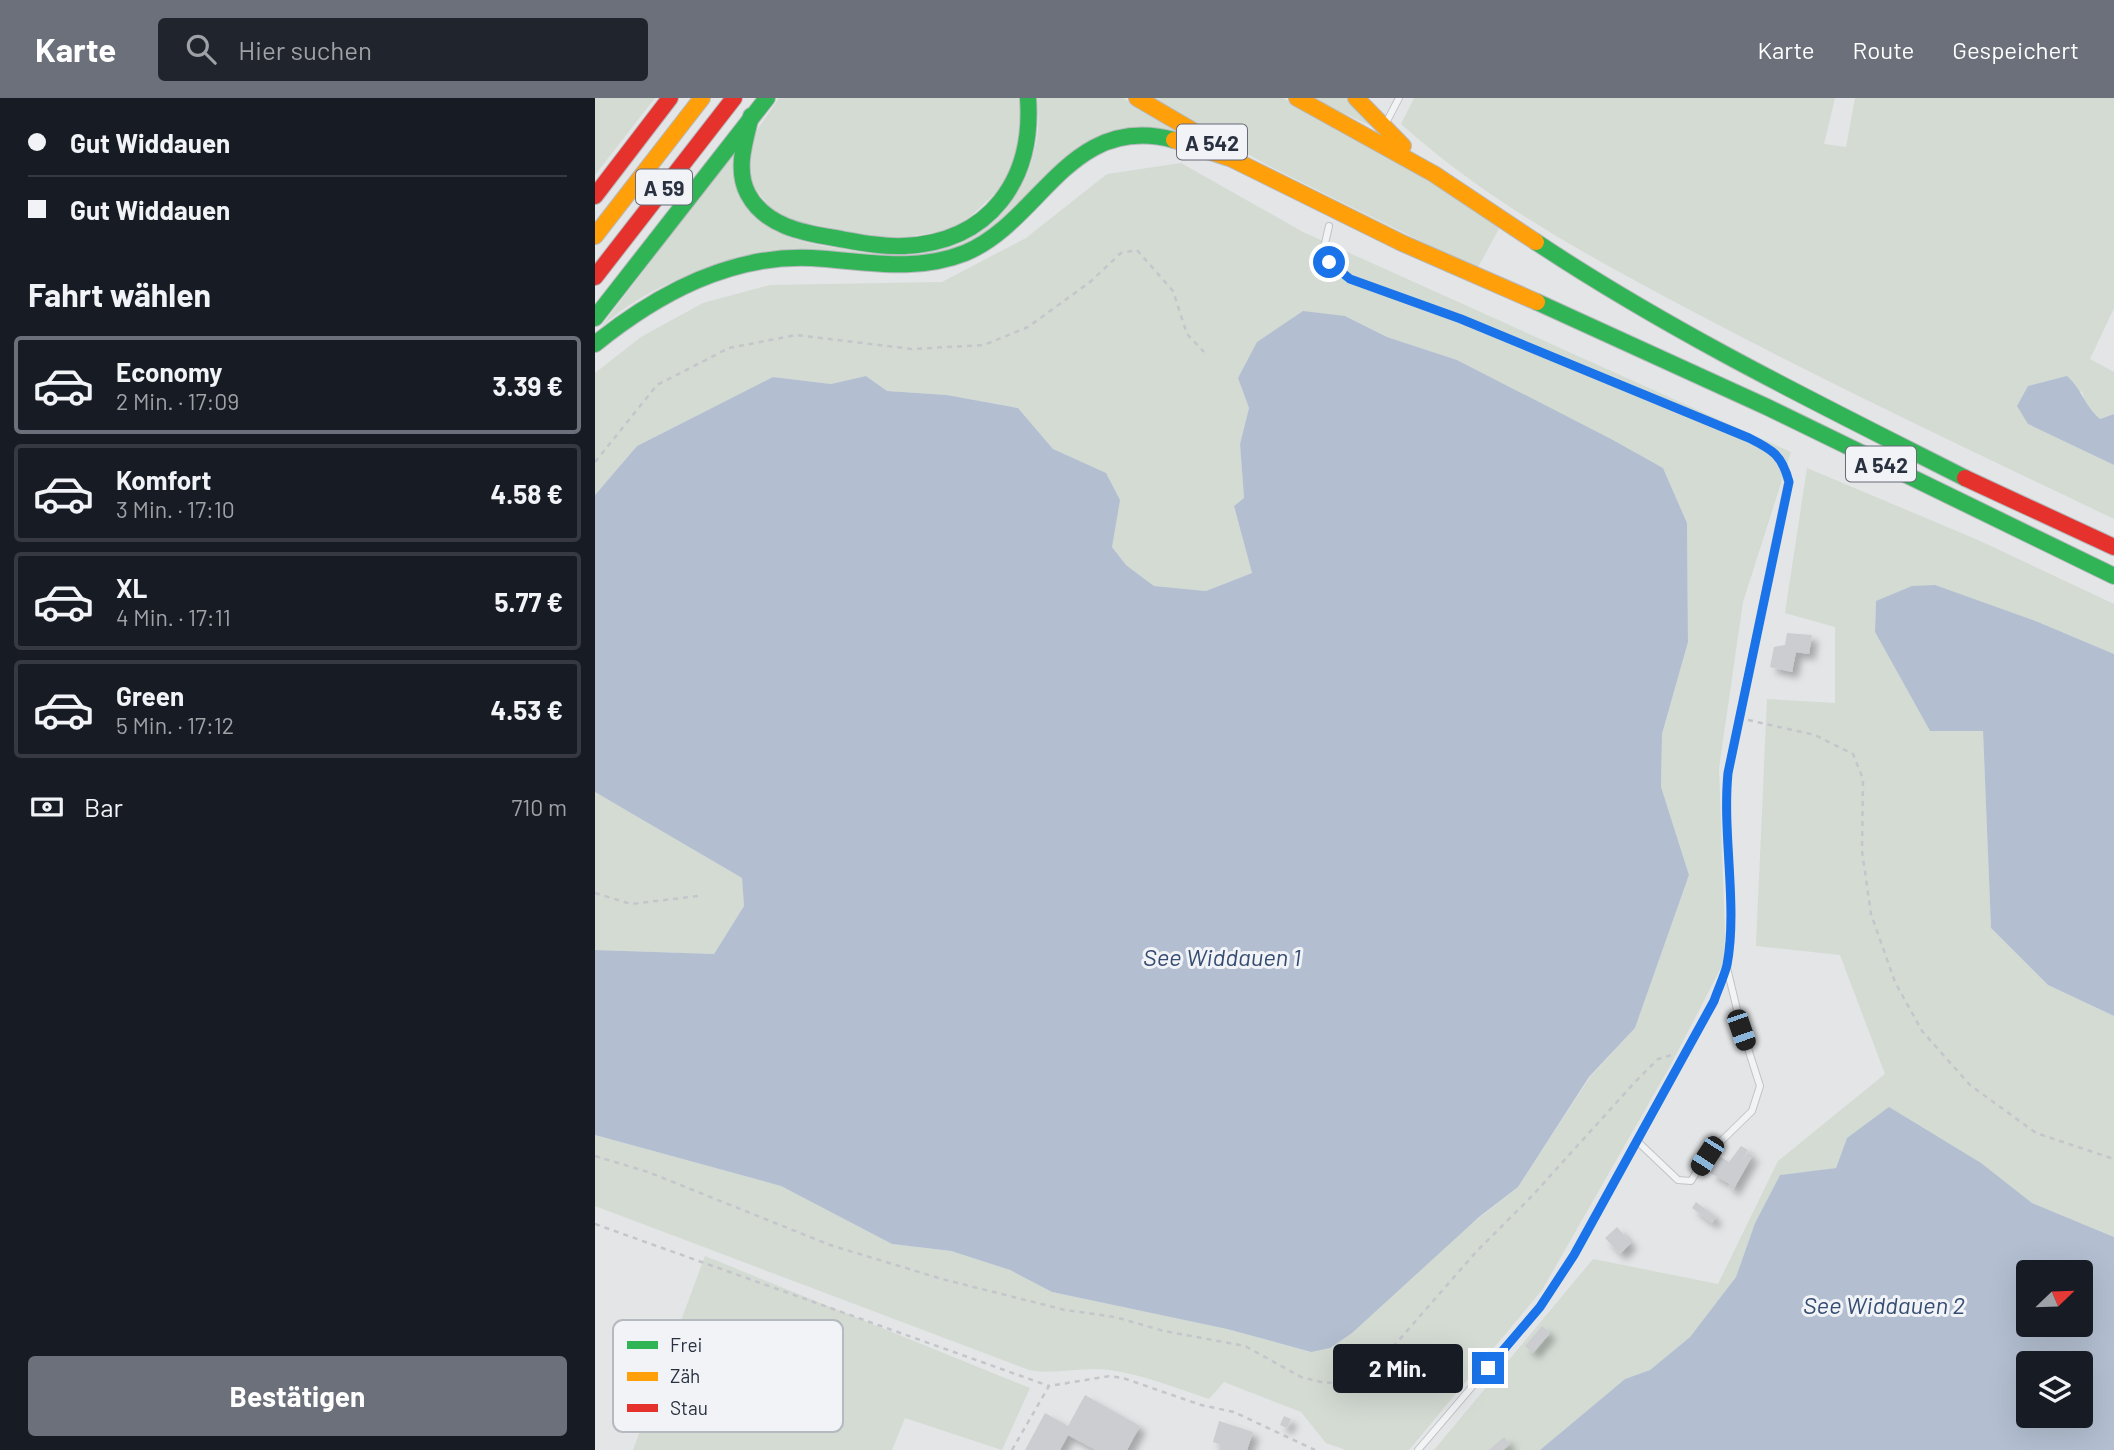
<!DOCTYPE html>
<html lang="de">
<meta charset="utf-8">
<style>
:root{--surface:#171b24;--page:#20242c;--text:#f1f3f6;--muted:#9ea1a6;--line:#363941;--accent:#6b707a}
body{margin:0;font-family:Barlow,sans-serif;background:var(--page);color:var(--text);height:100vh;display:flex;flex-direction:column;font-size:26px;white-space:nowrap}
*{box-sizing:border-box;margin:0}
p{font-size:23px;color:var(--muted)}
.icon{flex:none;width:38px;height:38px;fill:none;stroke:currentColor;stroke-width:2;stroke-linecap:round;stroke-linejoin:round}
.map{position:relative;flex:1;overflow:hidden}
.sheet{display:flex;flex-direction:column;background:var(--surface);width:595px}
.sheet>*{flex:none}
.top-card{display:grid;align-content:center;height:154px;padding:0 28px;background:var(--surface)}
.needle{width:46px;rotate:67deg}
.controls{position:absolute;left:1421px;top:1162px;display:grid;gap:14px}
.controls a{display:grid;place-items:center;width:77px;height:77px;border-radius:7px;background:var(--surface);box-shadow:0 7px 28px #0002;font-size:35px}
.end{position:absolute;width:32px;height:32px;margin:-16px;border:9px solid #1a73e8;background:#fff;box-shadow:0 0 0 4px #fff}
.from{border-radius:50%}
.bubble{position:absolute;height:49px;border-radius:7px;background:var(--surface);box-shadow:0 7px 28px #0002;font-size:23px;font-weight:700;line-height:49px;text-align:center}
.car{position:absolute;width:21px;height:42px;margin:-21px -10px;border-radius:9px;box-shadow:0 0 5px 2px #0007;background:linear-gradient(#222 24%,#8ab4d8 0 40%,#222 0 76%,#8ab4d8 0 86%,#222 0)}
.top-card b{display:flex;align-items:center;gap:24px;height:66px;font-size:26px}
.top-card b+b{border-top:2px solid var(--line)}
.top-card i{width:18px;height:18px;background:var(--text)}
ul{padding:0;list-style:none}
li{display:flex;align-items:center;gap:21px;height:98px;margin:0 14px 10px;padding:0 14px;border:4px solid var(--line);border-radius:7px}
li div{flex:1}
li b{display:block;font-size:26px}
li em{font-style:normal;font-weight:700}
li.on{border-color:var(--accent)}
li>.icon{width:63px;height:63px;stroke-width:1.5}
h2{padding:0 28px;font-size:32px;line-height:84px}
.pay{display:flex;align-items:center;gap:18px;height:77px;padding:0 28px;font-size:26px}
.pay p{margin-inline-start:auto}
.button{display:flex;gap:14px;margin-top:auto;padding:14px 28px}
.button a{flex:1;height:80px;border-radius:7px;background:var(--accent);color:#fff;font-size:28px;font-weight:700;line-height:80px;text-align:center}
header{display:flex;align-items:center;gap:42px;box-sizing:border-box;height:98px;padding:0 35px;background:var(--accent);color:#fff}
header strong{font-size:33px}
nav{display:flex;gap:38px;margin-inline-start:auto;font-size:24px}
.search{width:490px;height:63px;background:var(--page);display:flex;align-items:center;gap:18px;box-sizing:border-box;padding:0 24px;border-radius:7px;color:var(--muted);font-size:26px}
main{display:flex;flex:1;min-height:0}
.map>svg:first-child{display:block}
.green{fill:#d3dbd3}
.water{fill:#b3bfd1;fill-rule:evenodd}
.building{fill:#cbcdd0;filter:url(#shadow)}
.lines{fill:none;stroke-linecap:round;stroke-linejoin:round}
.lane-casing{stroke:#c1c3c5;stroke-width:8}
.fast-casing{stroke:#b5b8bc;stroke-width:18}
.slow-casing{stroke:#b5b8bc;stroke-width:18}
.jam-casing{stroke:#b5b8bc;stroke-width:18}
.path{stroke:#c5c6cb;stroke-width:2.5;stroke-dasharray:5 5;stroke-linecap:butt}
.lane{stroke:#f2f3f5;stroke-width:6}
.fast{stroke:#30b455;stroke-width:16}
.slow{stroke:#ff9f0a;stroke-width:16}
.jam{stroke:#e5322d;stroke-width:16}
.route{stroke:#1a73e8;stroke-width:9}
.labels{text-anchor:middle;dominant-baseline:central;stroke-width:6;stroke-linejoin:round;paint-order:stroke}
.shield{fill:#f1f3f7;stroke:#666b77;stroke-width:2}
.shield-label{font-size:21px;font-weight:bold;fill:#2a3140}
.water-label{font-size:24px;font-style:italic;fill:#364d72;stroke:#f1f3f7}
.key{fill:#f1f3f7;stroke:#b5b9c0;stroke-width:2}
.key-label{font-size:19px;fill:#2a3140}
</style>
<header>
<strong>Karte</strong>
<div class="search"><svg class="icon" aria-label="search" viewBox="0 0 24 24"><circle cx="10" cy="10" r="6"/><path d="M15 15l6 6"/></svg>Hier suchen</div>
<nav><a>Karte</a><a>Route</a><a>Gespeichert</a></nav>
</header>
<main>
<section class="sheet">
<div class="top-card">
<b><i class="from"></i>Gut Widdauen</b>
<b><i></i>Gut Widdauen</b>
</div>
<h2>Fahrt wählen</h2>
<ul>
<li class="on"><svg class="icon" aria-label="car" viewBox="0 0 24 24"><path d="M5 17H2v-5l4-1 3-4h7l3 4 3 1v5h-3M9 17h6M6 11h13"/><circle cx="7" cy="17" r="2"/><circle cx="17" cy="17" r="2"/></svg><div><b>Economy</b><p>2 Min. · 17:09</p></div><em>3.39 €</em></li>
<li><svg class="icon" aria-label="car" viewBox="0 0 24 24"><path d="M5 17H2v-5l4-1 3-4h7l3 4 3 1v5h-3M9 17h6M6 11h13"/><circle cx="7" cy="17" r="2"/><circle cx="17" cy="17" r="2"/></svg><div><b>Komfort</b><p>3 Min. · 17:10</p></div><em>4.58 €</em></li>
<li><svg class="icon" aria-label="car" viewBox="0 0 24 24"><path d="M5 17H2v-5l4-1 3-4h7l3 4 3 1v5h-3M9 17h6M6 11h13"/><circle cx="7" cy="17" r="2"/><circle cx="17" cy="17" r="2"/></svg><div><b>XL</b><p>4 Min. · 17:11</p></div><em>5.77 €</em></li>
<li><svg class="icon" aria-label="car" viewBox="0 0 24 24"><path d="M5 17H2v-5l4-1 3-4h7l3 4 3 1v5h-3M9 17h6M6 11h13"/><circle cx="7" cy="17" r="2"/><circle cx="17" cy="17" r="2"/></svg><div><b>Green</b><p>5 Min. · 17:12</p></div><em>4.53 €</em></li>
</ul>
<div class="pay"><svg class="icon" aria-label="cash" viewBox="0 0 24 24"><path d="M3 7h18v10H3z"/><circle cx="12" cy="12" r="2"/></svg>Bar<p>710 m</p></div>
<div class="button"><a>Bestätigen</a></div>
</section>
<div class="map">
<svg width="1519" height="1352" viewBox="0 0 1519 1352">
<defs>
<filter id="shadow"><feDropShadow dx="6" dy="6" stdDeviation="3.5" flood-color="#0004"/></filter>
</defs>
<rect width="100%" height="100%" fill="#e3e5e7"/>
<g class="green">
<polygon points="0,0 60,0 0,77"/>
<polygon points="184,0 427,0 420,77 361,132 294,141 184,120 153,82 160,35"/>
<path d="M442,0H528L582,32C558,37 533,29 508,38C446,59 422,130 359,153C321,167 282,158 244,156C161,151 69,173 6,229L138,54C143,75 141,96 156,114C178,140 217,147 248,151C323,161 402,154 433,73C442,50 446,25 442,0Z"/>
<polygon points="557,0 688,0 823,76 905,129 882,171 670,66"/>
<polygon points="716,0 752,0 778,29"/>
<path d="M819,0H1240L1229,46L1251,49L1260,0H1519V210L1495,261L1519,274V316L1505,321L1491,309L1487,293L1433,326L1519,367V421C1377,353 1234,286 1095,212C993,158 893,104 806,26Z"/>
<path d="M586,65L708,134L1196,354L1148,504L1124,670L1130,837L1128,866L1074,970L947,1192L814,1352H751L731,1345L706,1314L629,1284L614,1301C581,1290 549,1277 515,1272C487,1268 462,1277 434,1272L0,1108V1037L186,1088L297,1146L356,1153L415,1172L457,1194L632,1231L715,1254L923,1089L995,979L1040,930L1094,777L1066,690L1067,636L1093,544L1092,425L1068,370L862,262L792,239L750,218L643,279L654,310L645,346L649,400L639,408L657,475L611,493L559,488L531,467L517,449L511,376L458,351L423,310L352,297L292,293L271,278L236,286L178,279L42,348L0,397V275L46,239L108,205L175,187L347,184L431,140L512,76Z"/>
<polygon points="1212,370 1383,442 1519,506 1519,556 1443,524 1281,503 1280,534 1335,633 1388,633 1396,830 1453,887 1519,918 1519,1139 1437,1105 1412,1086 1252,1040 1241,1070 1185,1077 1160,1125 1141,1179 1095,1239 1055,1272 1030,1281 945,1352 839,1352 998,1161 1123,1186 1183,1063 1290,976 1245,857 1161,848 1172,601 1240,605 1240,529 1190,515"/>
<polygon points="0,694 147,780 149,808 119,856 0,852"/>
<polygon points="110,1158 435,1290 407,1352 310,1320 297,1352 38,1352"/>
</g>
<g class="water">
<polygon points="708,213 750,218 792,239 862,262 1016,341 1068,370 1092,425 1093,544 1067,636 1066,689 1094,777 1040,930 994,979 923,1089 884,1119 757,1235 735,1250 716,1254 632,1231 457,1194 415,1172 356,1153 297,1146 186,1088 0,1037 0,852 119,856 149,808 147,780 0,694 0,397 42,348 178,279 236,286 271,278 292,293 352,297 423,310 458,351 511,375 525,402 517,449 531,467 559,488 611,493 657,475 639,408 649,400 645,346 654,310 643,280 662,244"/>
<path d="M1472,278C1488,293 1489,307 1505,321L1519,316V367L1433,326L1422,308L1433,288Z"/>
<polygon points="1340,487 1443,524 1519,556 1519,918 1453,887 1396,830 1388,633 1335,633 1280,534 1281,503 1317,488"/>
<path d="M1294,1009L1386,1065L1437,1105L1519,1139V1352H945L1030,1281L1055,1272L1095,1239L1141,1179L1160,1125L1185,1077L1241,1070L1252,1040ZM1486,1174V1227H1433V1174ZM1486,1265V1318H1433V1265Z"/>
</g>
<g class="building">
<polygon points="1192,535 1217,537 1214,556 1201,554 1197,574 1175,569 1179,549 1190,547"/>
<polygon points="1146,1048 1153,1052 1146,1064 1153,1055 1158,1057 1138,1092 1133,1089 1135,1086 1115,1075 1124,1058 1134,1064"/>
<polygon points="1101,1104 1121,1119 1117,1125 1097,1110"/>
<polygon points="1022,1129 1036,1145 1025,1156 1010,1140"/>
<polygon points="947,1228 955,1235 938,1255 930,1248"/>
<polygon points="490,1297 545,1328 532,1352 501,1352 473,1337 465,1352 430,1352 450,1315 473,1328"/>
<polygon points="689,1318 696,1321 692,1330 685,1327"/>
<polygon points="624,1323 658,1334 652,1352 624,1352 626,1347 618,1344"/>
<polygon points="909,1339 915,1346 908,1352 894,1352"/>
</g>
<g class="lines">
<defs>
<g id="lane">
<polyline points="792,23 804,0"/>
<path d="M734,128L728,154L737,169L755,181L866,221L1154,340C1178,352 1187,357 1193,384L1133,675C1127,737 1143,808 1132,867C1130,879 1123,891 1119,903L979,1157L945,1209L823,1352"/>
<polyline points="1042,1043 1083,1082 1096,1083 1112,1057 1157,1013 1165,988 1147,932 1132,870"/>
</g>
<g id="fast">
<path d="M156,18C150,43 140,72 153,96C170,128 208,135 240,140C263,144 286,149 309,148C395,144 439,82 433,0"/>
<path d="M941,144C1078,235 1224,306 1370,380"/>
<polyline points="942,204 1172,309 1519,478"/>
<polyline points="0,220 172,0"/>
<path d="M0,246C62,196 135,156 217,160C270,163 319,175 370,155C446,124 474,14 579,42"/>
</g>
<g id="slow">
<polyline points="542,0 612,41"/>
<polyline points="702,0 839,76 941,144"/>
<polyline points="761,0 808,48"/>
<polyline points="579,42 637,61 807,145 942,204"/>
<polyline points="0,138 107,0"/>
</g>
<g id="jam">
<polyline points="0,98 75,0"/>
<polyline points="0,179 139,0"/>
<polyline points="1370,380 1519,449"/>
</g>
</defs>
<use href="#lane" class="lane-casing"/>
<use href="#fast" class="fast-casing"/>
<use href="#slow" class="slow-casing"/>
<use href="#jam" class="jam-casing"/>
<g class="path">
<polyline points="0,364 62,287 134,250 201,237 317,251 389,247 433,229 495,184 526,155 542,152 578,193 592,236 609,254"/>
<polyline points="1153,622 1220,637 1258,656 1268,681 1267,753 1276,816 1300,884 1327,933 1375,987 1441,1035 1519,1061"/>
<polyline points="0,795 36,806 103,798"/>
<polyline points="0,1058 53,1074 235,1147 347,1181 470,1212 520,1219 569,1233 650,1248 706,1279 730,1285 765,1282 776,1274 881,1154 937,1098 1040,984 1063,961 1080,956"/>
<polyline points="0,1126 454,1288"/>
<polyline points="417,1352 454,1288 515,1278 528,1280 606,1307 639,1314 720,1352"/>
</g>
<use href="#lane" class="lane"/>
<use href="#fast" class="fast"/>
<use href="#slow" class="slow"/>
<use href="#jam" class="jam"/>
</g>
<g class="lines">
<path class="route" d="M734,164L755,181L866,221L1154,340C1178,352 1187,357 1194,384L1133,675C1127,737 1143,808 1132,867C1129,879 1123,891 1119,903L979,1157L945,1209L893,1270"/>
</g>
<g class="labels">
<g class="shield">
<rect x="582" y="26.5" width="70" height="35" rx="5"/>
<rect x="41" y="71.5" width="56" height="35" rx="5"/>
<rect x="1251" y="348.5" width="70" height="35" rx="5"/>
</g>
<g class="shield-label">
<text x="617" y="44">A 542</text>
<text x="69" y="89">A 59</text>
<text x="1286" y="366">A 542</text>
</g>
<g class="water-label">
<text x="627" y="858">See Widdauen 1</text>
<text x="1289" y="1206">See Widdauen 2</text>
</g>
</g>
<rect x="18" y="1222" width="230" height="112" rx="10" class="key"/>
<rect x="32" y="1243" width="31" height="8" fill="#30b455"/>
<rect x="32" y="1274" width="31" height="9" fill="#ff9f0a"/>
<rect x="32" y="1306" width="31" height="8" fill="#e5322d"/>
<g class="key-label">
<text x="75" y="1254">Frei</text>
<text x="75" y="1285">Zäh</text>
<text x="75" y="1317">Stau</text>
</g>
</svg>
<div class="controls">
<a><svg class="needle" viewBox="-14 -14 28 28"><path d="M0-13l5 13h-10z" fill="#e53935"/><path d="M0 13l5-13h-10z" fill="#9ea1a6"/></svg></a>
<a><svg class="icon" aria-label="layers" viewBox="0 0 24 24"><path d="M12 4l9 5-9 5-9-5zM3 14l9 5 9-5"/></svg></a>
</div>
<i class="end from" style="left:734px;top:164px"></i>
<i class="end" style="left:893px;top:1270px"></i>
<div class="bubble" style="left:738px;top:1246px;width:130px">2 Min.</div>
<i class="car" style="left:1146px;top:932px;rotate:161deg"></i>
<i class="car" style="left:1112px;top:1058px;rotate:213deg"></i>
</div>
</main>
